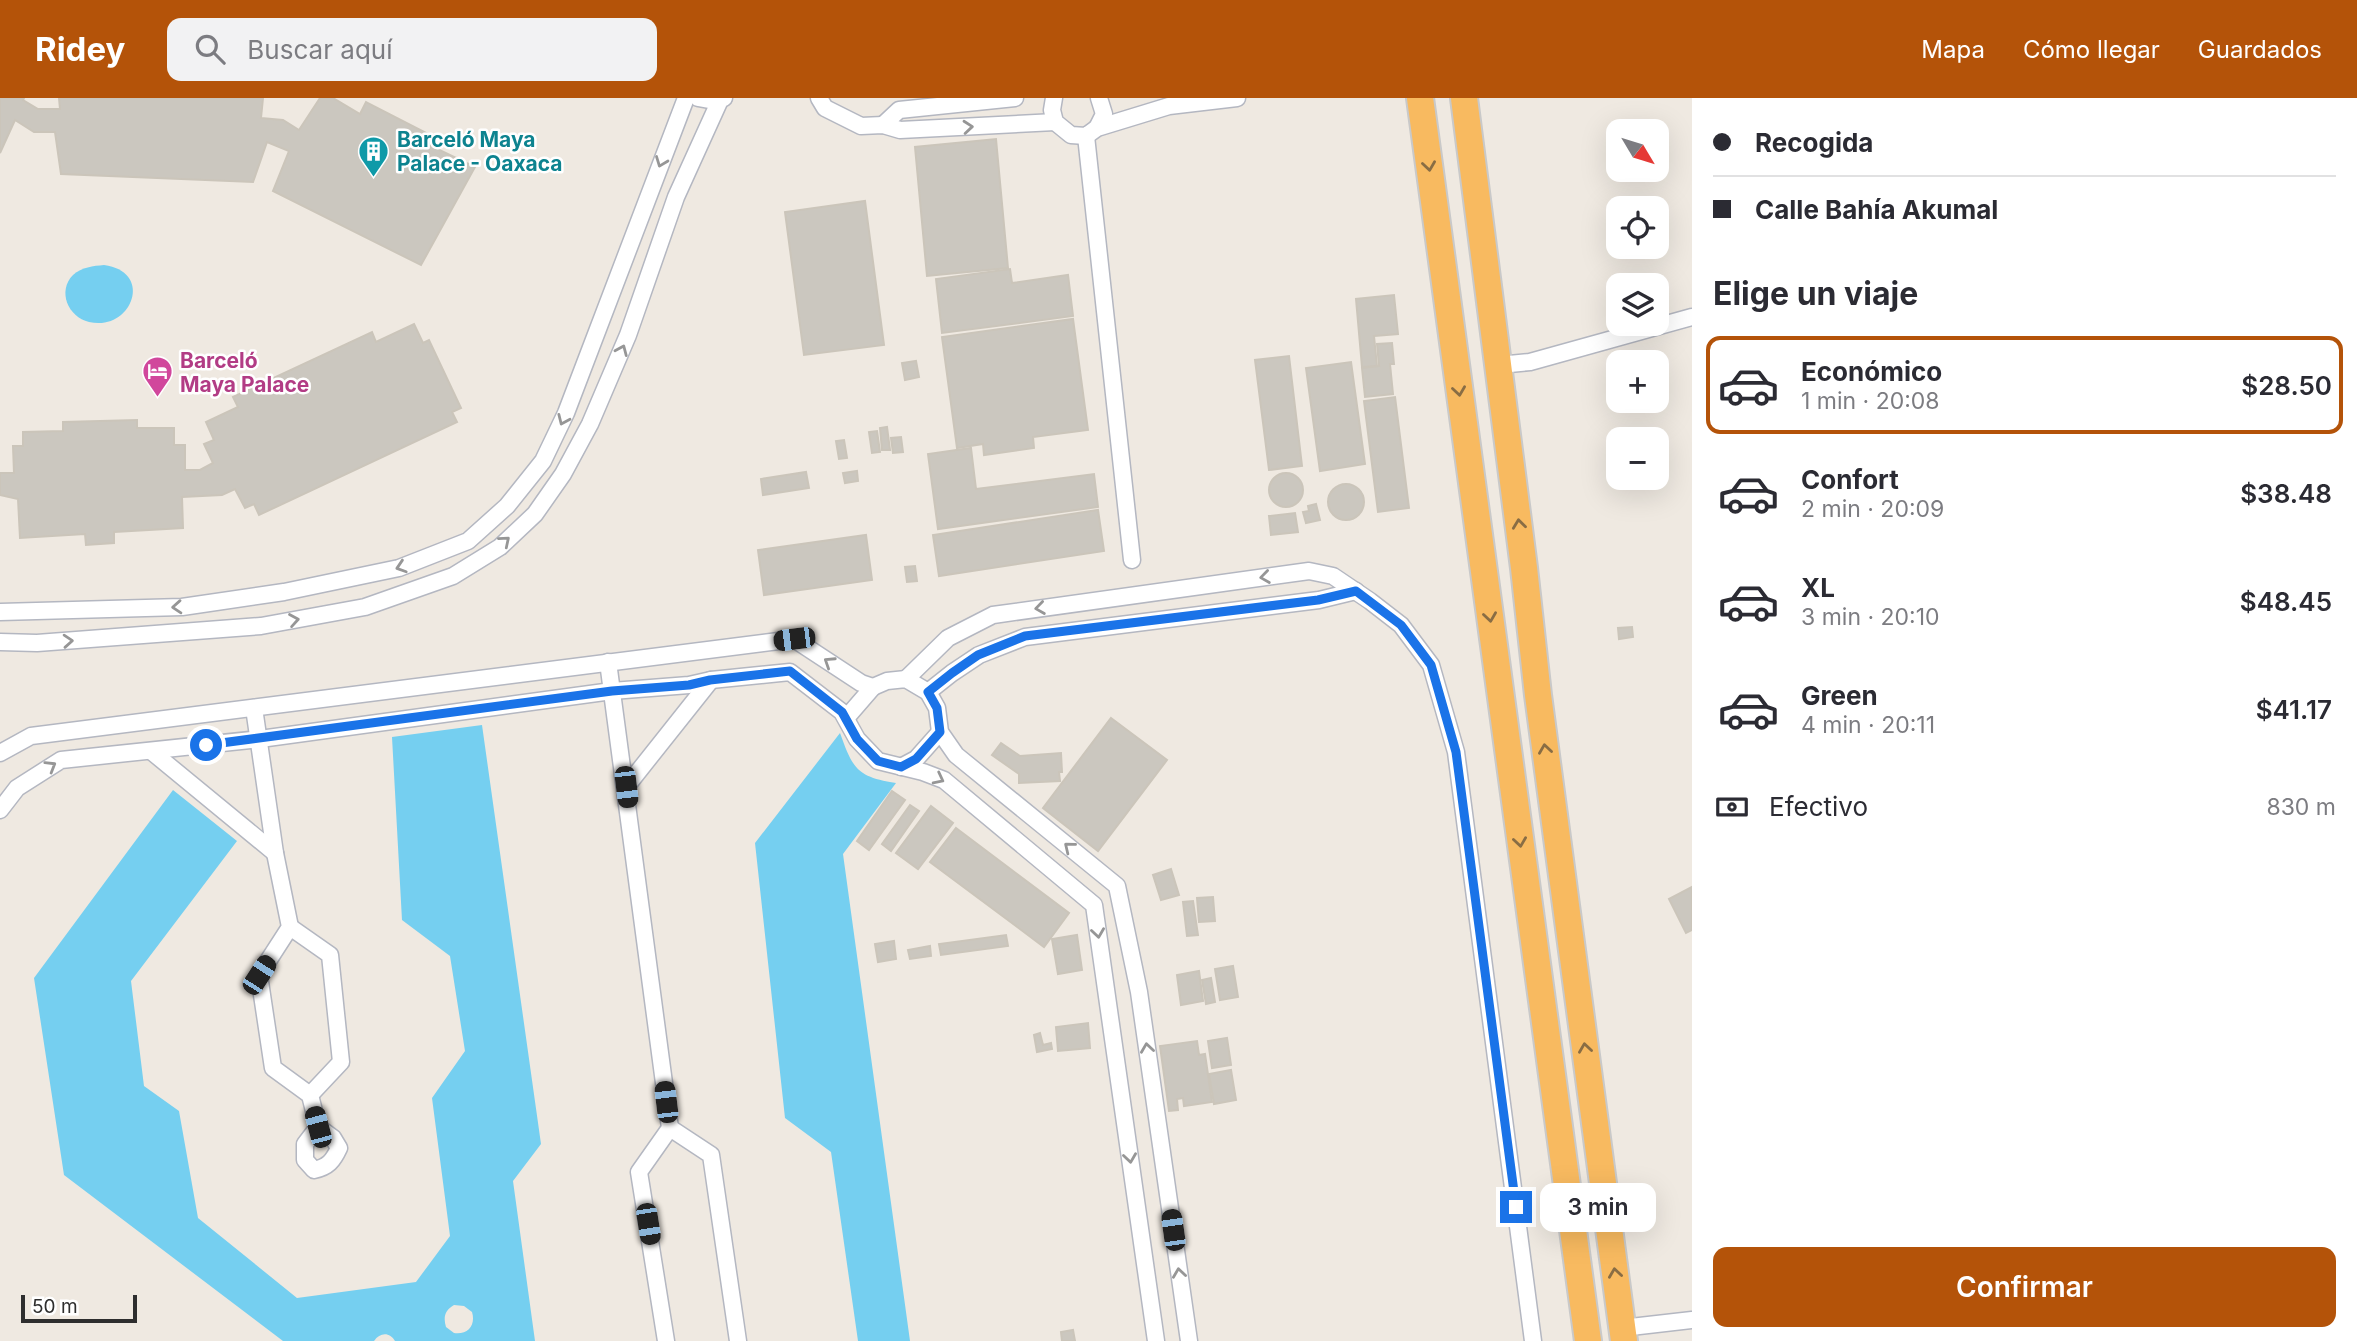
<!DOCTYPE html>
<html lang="es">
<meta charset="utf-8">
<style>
:root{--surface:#fff;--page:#f2f2f3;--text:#2b2b33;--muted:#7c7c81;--line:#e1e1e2;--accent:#b45309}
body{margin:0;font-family:Inter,sans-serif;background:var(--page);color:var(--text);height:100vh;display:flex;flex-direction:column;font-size:26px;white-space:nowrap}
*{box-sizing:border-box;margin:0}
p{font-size:23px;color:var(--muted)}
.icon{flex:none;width:38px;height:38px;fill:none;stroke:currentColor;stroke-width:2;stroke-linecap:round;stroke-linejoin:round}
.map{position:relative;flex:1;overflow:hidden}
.sheet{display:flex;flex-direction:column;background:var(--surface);width:665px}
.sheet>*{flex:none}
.top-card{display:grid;align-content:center;height:154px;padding:0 21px;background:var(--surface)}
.needle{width:46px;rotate:128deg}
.fabs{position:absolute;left:1606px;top:21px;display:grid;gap:14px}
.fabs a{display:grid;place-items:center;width:63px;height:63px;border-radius:14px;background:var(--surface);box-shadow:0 7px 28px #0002;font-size:35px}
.scale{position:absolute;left:21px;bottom:18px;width:116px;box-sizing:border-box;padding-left:7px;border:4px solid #2e2e2e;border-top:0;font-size:19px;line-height:24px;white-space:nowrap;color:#2e2e2e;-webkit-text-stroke:5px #fff;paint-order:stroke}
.end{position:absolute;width:32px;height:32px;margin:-16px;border:9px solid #1a73e8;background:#fff;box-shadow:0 0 0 4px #fff}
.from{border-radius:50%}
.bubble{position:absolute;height:49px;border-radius:14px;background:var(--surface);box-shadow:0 7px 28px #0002;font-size:23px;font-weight:600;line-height:49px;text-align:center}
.car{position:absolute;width:21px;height:42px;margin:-21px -10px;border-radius:9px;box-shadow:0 0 5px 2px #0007;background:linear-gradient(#222 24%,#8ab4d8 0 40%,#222 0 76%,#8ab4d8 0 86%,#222 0)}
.top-card b{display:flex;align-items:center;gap:24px;height:66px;font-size:26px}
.top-card b+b{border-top:2px solid var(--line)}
.top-card i{width:18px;height:18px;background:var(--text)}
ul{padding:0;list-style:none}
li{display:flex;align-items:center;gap:21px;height:98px;margin:0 14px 10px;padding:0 7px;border:4px solid transparent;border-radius:14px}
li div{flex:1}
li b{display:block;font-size:26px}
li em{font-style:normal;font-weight:600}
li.current{border-color:var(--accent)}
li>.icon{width:63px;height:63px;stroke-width:1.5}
h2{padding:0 21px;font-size:32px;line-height:84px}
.pay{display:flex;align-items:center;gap:18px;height:77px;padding:0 21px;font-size:26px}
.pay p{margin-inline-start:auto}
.cta{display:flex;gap:14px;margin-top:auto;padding:14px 21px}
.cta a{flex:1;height:80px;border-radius:14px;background:var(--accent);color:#fff;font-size:28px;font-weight:600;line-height:80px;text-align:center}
header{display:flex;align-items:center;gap:42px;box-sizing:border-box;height:98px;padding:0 35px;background:var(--accent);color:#fff}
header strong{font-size:33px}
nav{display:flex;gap:38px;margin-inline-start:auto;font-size:24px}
.search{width:490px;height:63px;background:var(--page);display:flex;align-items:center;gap:18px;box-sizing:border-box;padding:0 24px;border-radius:14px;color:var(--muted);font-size:26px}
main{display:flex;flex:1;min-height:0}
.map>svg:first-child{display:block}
.water{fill:#75cff0;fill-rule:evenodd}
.building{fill:#cbc7bf;stroke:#cbc5ba;stroke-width:2}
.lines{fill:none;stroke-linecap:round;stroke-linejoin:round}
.minor-casing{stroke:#b4b7c1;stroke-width:19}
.trunk-casing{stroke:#c9c9c9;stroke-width:30}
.minor{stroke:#fff;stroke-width:16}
.trunk{stroke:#f8ba60;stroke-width:26}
.oneway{stroke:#969696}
.oneway2{stroke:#896d44}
.route{stroke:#1a73e8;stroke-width:9}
.labels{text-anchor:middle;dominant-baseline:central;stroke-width:5;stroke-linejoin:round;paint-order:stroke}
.culture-label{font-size:21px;font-weight:bold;fill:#0d838f;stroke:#fff;text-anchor:start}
.hotel-label{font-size:21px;font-weight:bold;fill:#b23c85;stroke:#fff;text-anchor:start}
</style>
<header>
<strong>Ridey</strong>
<div class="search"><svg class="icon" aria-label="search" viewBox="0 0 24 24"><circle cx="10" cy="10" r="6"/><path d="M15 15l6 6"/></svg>Buscar aquí</div>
<nav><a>Mapa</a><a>Cómo llegar</a><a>Guardados</a></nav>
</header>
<main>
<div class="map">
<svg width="1692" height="1243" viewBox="0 0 1692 1243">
<rect width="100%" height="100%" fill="#efe9e1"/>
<g class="water">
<path d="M104,167C155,174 131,234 89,224C68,219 57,193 73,177C82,169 93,168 104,167Z"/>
<path d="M482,627L541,1046L513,1083L535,1243H395C390,1234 380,1234 374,1243H283L64,1077L34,880L173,692L237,743L131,883L144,988L179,1013L198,1120L297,1200L416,1184L450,1138L432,1000L465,953L450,858L402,822L392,639ZM454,1207L464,1208L472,1214C476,1227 468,1237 454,1235L446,1229C443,1219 445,1212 454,1207Z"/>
<path d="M840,635C853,671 857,679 896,685L843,756L910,1243H858L831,1054L785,1020L755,745Z"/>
</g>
<g class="building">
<polygon points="0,0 24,0 23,2 38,11 60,11 59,0 263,0 261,20 283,22 299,32 320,0 333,0 360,16 366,4 434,39 431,48 475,69 421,167 273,93 289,53 267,44 253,84 61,76 55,34 34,34 15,22 0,55"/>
<polygon points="996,41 1008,170 927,178 915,49"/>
<polygon points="865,103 884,247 804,257 785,114"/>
<polygon points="1010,171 1012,185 1068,177 1073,218 942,235 936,181"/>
<polygon points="1394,197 1398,236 1374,238 1377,268 1362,269 1356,201"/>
<polygon points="1073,221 1088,332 1033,339 1034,350 984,357 983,346 957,350 942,239"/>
<polygon points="414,226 423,245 429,242 461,310 452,314 457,324 259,417 254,406 245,410 235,391 222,397 182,399 183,430 114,434 114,445 86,447 85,436 20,440 18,401 0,397 0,375 14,375 13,348 23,348 23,334 63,333 63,324 137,322 137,330 174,330 174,347 185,347 185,372 200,372 213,365 204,346 214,342 206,324 238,309 233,299 372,234 376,244"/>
<polygon points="1392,245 1394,266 1390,266 1393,296 1365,299 1362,270 1379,268 1377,246"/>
<polygon points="1289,258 1302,368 1269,372 1255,262"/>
<polygon points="916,263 919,279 905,282 902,265"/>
<polygon points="1351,264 1365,366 1320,373 1306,270"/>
<polygon points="1395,299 1409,410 1378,414 1364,303"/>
<polygon points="887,329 890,352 882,352 880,330"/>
<polygon points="877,333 880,354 872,355 869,334"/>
<polygon points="901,339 903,354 893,355 891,340"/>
<polygon points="844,342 847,360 839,361 836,343"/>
<polygon points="971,350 976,391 1094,376 1098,409 938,431 928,356"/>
<polygon points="857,373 858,383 845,385 843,375"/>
<polygon points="806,374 809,390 763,397 761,381"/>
<circle cx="1286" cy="392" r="17"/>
<circle cx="1346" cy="404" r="18"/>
<polygon points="1316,406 1320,422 1306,425 1303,414 1309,413 1308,408"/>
<polygon points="1098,412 1104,453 939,478 933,437"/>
<polygon points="1295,415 1298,434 1271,437 1269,418"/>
<polygon points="866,437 872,482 764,497 758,452"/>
<polygon points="915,468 917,483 907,484 905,469"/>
<polygon points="1632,529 1633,539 1619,541 1618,530"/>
<polygon points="1111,620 1167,662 1098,753 1043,710"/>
<polygon points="1001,645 1020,658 1061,655 1062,674 1059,674 1060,683 1019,685 1019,676 992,657"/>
<polygon points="892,693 905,702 869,752 857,743"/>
<polygon points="910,707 919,713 891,753 882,746"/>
<polygon points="931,708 953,725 918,771 896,755"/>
<polygon points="956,730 1069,815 1044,849 930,764"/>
<polygon points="1171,771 1179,797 1161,802 1153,777"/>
<polygon points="1692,789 1692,832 1686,835 1669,801"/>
<polygon points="1213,799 1215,823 1199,824 1197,800"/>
<polygon points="1193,803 1198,837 1187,838 1183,804"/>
<polygon points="1006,837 1008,848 941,857 939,846"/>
<polygon points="1077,837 1082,872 1058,876 1052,841"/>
<polygon points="894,843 896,861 878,864 875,846"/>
<polygon points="930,848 931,858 910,861 908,852"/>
<polygon points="1233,868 1238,899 1220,902 1215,871"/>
<polygon points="1199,873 1203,903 1181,907 1177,877"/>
<polygon points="1211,880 1215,904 1206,906 1202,882"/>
<polygon points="1088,925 1090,950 1058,953 1056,929"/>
<polygon points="1040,935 1043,947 1051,945 1052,951 1037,954 1034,937"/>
<polygon points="1227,940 1231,967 1212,970 1208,943"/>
<polygon points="1197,943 1199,957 1205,956 1212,1004 1184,1008 1183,1000 1177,1001 1178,1012 1169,1013 1160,948"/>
<polygon points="1231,972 1236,1002 1214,1006 1209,976"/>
<polygon points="1073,1232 1075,1243 1062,1243 1061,1234"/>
</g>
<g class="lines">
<defs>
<g id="minor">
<polyline points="698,0 709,2 724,0"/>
<polyline points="819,0 825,10 861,28 883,27 900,32 1055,24"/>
<polyline points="1054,0 1052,12 1055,24 1071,37 1086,38 1097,30 1169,8 1237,0"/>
<polyline points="883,27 899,12 1015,0"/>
<polyline points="1097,30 1104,16 1099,0"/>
<polyline points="1086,38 1132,462"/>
<polyline points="1499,267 1530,264 1692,219"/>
<polyline points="0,514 182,509 284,494 399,470 468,443 507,408 543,363 566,315 686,0"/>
<polyline points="0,544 37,545 261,528 365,509 453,478 500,449 535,416 563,376 590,326 628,237 676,99 720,2"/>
<polyline points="608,564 670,1030 639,1074 666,1243"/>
<polyline points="906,581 948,540 993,517 1309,473 1333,478 1370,503 1401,527 1431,567 1456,654 1533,1243"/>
<polyline points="928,594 952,575 979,557 1025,539 1319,502 1356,493"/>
<path d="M254,610L275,755L290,829L259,877L273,970L310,997L318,1029L305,1046V1062L314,1072C328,1069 333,1063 339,1050L333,1040L318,1029"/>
<polyline points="847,619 873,589"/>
<polyline points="151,653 275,755"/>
<polyline points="0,655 31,638 794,541 861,585 873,589 887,583 906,581 928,594 937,610 940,634 956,657 1117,788 1139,894 1189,1243"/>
<polyline points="901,669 916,661 940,634"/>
<polyline points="626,689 711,582"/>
<polyline points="0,712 17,690 61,662 260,641 612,593 689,587 711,582 790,574 842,614 857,641 878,663 923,674 944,682 1094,807 1156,1243"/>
<polyline points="290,829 330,857 341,964 310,997"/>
<polyline points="670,1030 711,1057 738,1243"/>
<polyline points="1622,1230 1692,1222"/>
</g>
<g id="trunk">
<polyline points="1420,0 1588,1243"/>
<polyline points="1464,0 1524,470 1538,597 1624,1243"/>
</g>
</defs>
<use href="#minor" class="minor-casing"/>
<use href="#trunk" class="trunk-casing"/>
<use href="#minor" class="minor"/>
<use href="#trunk" class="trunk"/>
</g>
<defs><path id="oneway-chevron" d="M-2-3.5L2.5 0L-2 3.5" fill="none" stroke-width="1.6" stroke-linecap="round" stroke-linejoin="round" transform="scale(1.75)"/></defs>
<g class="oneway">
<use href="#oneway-chevron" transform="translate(968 29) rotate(-5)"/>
<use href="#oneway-chevron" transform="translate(661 64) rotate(111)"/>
<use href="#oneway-chevron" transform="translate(622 252) rotate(-67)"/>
<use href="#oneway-chevron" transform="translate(563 322) rotate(114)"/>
<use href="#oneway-chevron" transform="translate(505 443) rotate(-40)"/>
<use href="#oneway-chevron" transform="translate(401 469) rotate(162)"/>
<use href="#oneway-chevron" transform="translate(1265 479) rotate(172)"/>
<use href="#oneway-chevron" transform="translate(177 509) rotate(176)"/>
<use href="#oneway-chevron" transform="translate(1040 510) rotate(172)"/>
<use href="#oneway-chevron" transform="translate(294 522) rotate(-10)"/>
<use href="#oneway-chevron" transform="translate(68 543) rotate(-4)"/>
<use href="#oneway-chevron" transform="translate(829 564) rotate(-147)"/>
<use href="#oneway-chevron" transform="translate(51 668) rotate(-31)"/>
<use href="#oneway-chevron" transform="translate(939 681) rotate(27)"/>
<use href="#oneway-chevron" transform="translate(1069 749) rotate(-141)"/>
<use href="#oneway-chevron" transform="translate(1098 835) rotate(82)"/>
<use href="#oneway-chevron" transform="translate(1147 950) rotate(-98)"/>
<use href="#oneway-chevron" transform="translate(1130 1060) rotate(82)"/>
<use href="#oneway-chevron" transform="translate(1179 1175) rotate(-98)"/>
</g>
<g class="oneway2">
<use href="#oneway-chevron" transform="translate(1429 68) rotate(82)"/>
<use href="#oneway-chevron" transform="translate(1459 293) rotate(82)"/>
<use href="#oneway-chevron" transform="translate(1519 426) rotate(-97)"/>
<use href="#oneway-chevron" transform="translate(1490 519) rotate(82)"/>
<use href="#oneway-chevron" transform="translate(1545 651) rotate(-98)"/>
<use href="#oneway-chevron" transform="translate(1520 744) rotate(82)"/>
<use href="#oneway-chevron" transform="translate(1585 950) rotate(-98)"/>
<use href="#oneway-chevron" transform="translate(1615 1175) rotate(-98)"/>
</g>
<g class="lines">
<polyline class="route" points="206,647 612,593 689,587 710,582 790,573 842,614 857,641 878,663 901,669 916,661 940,634 937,610 928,594 952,575 978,557 1025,538 1318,502 1356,493 1401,527 1431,567 1456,654 1516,1109"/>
</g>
<defs>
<symbol id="building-pin" viewBox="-11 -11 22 30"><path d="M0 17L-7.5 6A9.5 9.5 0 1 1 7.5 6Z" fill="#0f9aa8" stroke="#fff"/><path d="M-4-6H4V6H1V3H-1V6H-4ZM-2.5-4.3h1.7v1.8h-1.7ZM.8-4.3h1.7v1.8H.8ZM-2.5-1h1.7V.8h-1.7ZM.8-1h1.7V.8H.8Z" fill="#fff"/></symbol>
<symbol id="hotel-pin" viewBox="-11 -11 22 30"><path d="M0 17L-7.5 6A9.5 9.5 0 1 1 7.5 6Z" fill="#d1479c" stroke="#fff"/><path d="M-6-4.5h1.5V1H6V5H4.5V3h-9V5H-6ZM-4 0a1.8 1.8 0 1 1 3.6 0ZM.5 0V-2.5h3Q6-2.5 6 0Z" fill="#fff"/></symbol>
</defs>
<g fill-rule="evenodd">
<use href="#building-pin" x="356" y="36" width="35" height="47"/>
<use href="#hotel-pin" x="140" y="256" width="35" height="47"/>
</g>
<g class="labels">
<g class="culture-label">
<text x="397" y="41">Barceló Maya<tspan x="397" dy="24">Palace - Oaxaca</tspan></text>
</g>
<g class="hotel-label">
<text x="180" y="262">Barceló<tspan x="180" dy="24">Maya Palace</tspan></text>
</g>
</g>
</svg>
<div class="fabs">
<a><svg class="needle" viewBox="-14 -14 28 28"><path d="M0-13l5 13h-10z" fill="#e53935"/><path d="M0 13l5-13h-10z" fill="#7c7c81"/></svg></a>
<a><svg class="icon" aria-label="locate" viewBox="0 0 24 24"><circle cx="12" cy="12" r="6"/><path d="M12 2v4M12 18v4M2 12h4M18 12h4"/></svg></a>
<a><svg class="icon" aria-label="layers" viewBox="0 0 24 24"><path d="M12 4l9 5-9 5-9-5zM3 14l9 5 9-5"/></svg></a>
<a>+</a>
<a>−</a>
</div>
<div class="scale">50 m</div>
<i class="end from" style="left:206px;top:647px"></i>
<i class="end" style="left:1516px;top:1109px"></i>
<div class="bubble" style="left:1540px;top:1085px;width:116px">3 min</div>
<i class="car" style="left:794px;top:541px;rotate:263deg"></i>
<i class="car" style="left:626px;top:689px;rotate:173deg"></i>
<i class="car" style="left:259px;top:877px;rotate:33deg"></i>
<i class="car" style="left:666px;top:1004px;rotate:353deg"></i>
<i class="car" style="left:318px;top:1029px;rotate:345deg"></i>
<i class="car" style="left:648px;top:1126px;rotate:171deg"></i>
<i class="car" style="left:1173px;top:1132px;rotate:352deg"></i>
</div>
<section class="sheet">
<div class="top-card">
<b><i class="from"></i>Recogida</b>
<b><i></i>Calle Bahía Akumal</b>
</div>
<h2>Elige un viaje</h2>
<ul>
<li class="current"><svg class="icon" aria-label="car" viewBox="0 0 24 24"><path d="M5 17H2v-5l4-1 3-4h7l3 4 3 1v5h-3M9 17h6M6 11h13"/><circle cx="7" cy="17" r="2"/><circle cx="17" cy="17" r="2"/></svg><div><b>Económico</b><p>1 min · 20:08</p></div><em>$28.50</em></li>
<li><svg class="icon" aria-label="car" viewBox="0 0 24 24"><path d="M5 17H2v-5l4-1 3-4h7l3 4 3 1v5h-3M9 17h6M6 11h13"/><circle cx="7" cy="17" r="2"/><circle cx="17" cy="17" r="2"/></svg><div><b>Confort</b><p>2 min · 20:09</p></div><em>$38.48</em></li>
<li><svg class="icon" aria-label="car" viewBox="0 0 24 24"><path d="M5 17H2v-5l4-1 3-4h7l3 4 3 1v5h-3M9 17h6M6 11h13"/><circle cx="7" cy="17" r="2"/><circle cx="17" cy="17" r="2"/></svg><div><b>XL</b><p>3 min · 20:10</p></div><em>$48.45</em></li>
<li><svg class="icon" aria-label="car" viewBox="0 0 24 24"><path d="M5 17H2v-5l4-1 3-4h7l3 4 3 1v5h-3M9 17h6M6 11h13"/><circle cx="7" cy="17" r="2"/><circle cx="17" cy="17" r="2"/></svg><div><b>Green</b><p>4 min · 20:11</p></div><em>$41.17</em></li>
</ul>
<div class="pay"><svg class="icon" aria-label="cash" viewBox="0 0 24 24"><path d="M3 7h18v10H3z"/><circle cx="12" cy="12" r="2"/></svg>Efectivo<p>830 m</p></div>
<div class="cta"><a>Confirmar</a></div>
</section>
</main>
